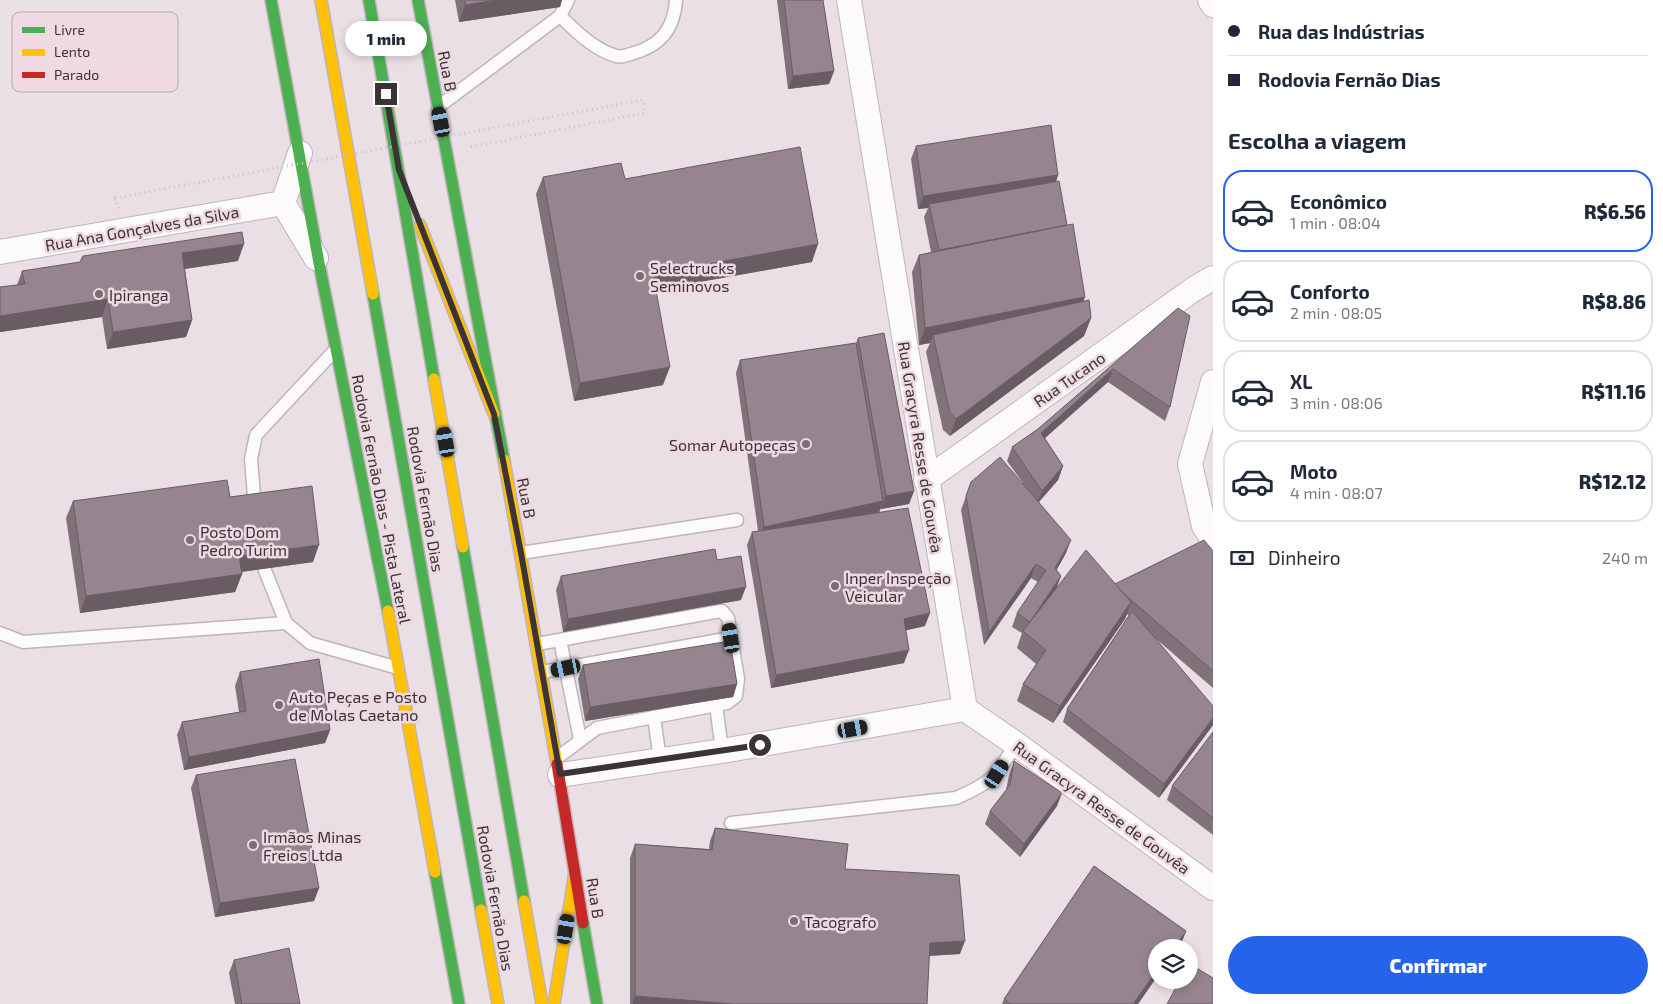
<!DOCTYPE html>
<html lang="pt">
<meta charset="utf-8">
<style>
:root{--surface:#fff;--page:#f6f6f7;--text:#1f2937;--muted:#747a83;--line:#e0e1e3;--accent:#2563eb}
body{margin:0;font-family:"Exo 2",sans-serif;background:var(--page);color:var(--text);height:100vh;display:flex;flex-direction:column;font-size:19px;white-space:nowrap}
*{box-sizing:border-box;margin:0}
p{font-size:16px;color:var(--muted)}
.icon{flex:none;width:28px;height:28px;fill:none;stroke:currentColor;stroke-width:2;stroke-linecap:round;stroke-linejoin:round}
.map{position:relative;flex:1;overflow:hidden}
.sheet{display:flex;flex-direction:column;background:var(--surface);width:450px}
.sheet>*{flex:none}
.top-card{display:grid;align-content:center;height:110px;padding:0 15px;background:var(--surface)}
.fabs{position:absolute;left:1148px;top:939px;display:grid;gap:10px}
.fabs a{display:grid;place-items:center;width:50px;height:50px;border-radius:50%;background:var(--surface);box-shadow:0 2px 8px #0003;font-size:25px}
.end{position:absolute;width:22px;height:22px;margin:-11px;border:6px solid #3b3336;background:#fff;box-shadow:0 0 0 2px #fff}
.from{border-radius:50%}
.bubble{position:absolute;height:35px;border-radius:18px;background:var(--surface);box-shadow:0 2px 8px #0003;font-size:16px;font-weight:800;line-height:35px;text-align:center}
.car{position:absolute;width:15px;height:30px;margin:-15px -8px;border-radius:6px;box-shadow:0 0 4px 1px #0007;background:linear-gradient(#222 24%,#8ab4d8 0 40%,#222 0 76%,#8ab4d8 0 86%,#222 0)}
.top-card b{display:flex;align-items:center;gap:18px;height:48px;font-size:19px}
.top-card b+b{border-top:1px solid var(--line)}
.top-card i{width:12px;height:12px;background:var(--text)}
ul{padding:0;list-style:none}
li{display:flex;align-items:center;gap:15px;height:82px;margin:0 10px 8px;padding:0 5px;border:2px solid var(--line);border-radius:20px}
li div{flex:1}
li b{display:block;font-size:19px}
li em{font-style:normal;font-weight:800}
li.current{border-color:var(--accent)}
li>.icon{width:45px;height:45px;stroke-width:1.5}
h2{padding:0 15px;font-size:22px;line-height:60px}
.pay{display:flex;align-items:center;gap:12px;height:55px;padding:0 15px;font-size:19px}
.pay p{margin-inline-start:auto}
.button{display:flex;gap:10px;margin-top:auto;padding:10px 15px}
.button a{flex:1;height:58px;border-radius:30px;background:var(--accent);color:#fff;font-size:20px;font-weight:800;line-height:58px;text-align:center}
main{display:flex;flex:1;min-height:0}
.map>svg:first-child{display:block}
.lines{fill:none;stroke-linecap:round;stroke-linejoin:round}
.lane-casing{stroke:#beb5b9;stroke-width:15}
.street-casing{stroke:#beb5b9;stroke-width:26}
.fast-casing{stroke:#beb5b9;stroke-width:14}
.slow-casing{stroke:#beb5b9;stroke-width:14}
.jam-casing{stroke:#beb5b9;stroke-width:14}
.path{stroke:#c7c3c5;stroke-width:3;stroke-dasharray:1 4;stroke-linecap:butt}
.lane{stroke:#fcfafb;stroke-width:12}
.street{stroke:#fcfafb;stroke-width:24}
.fast{stroke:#4caf50;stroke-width:11}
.slow{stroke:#ffc107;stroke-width:11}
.jam{stroke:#c62828;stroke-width:11}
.path-bridge{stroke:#c7c3c5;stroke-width:3;stroke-dasharray:1 4;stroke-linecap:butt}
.wall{fill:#81727a}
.shaded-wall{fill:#695d63}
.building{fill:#96858e;stroke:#695d63}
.route{stroke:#3b3336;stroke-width:6}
.poi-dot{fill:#786f73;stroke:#efdae3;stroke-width:2}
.labels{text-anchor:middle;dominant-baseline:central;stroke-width:5;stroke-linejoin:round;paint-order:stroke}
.street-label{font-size:16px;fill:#3b3336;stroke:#efdae3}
.poi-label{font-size:16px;fill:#3b3336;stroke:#efdae3;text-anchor:start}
.key{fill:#efdae3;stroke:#b9a8af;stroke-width:1}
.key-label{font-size:14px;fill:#3b3336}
</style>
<main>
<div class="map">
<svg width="1213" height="1004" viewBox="0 0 1213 1004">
<rect width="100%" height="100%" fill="#eadfe4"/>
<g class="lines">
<defs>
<g id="lane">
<path d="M560,16C577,32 593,49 616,56C621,58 626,55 631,54C660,46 674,30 676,0"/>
<polyline points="438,107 560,16 568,0"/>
<polyline points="255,509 251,459 256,435 336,349"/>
<polyline points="521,553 737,520"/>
<polyline points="264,568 286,623 310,643 398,668"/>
<polyline points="0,633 23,642 286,623"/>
<polyline points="560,640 580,739"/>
<polyline points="537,644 715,612 722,611 728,618 738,679 736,696 727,703 597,728 557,758"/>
<polyline points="542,672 731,638"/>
<polyline points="716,705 722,751"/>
<polyline points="654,717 660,760"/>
<path d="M731,823L956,798C993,782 995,777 1016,744"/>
</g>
<g id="street">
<polyline points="849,0 965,709 1016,744 1213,888"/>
<polyline points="1210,0 1213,5"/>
<polyline points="300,153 283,203 316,258"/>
<polyline points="0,252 283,203"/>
<polyline points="1213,382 1190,464 1204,526 1213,540"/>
<polyline points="926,480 1194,289 1213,278"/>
<polyline points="560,775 722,751 965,709"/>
</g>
<g id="fast">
<polyline points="271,0 319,263 388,611"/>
<polyline points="369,0 434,379"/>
<polyline points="418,0 504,460"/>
<polyline points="373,294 481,910"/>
<polyline points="463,547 524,901"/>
<polyline points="435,872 459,1004"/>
<polyline points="583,923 597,1004"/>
</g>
<g id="slow">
<polyline points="321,0 373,294"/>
<polyline points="420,225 494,414"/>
<polyline points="434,379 463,547"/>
<polyline points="504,460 557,764"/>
<polyline points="388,611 435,872"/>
<polyline points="524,901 542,1004"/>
<polyline points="481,910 498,1004"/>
<polyline points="554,1004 575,872"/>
</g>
<polyline id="jam" points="557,764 583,923"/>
</defs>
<use href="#lane" class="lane-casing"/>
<use href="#street" class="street-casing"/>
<use href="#fast" class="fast-casing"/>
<use href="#slow" class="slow-casing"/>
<use href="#jam" class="jam-casing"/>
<g class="path">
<polyline points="471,147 644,113 643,100"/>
<polyline points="115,198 119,209"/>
</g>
<use href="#lane" class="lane"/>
<use href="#street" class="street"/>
<use href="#fast" class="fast"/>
<use href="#slow" class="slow"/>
<use href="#jam" class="jam"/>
<polyline class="path-bridge" points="115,198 643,100"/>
</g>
<g class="wall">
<polygon points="455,0 562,0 560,7 459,22"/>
<polygon points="777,0 823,0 834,71 829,84 788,89"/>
<polygon points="916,146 1058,175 1056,181 1083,301 1091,318 1084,336 950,436 943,430 926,352 930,343 919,345 912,272 919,255 931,252 924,217 928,208 918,209 911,159"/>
<polygon points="543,177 625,179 812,262 656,290 663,385 574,401 536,194"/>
<polygon points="238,261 185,269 192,320 186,337 107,349 102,317 0,332 0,287 17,285 22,271"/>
<polygon points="1178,308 1170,407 1165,421 1108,382 1045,438 1063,466 1058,480 1039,502 1066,553 1056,570 1061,576 1057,586 1115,584 1213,551 1213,688 1155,638 1213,725 1159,798 1063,722 1067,709 1129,616 1127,614 1125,619 1053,723 1017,701 1023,684 1036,664 1017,648 1022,633 1012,627 1017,613 1038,582 1031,578 984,645 961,510 971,482 1023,483 1007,461 1012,447 1038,429"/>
<polygon points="858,338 914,491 909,504 881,509 881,508 879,513 925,626 906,630 904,663 771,688 747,545 752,532 758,531 736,373 740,360 856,343"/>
<polygon points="230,497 313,562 241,572 242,574 235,592 80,613 66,518 73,501"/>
<polygon points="717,560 741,600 563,632 556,590 561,576"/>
<polygon points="583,665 737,684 733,697 585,721 578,679"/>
<polygon points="240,672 330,730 325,743 184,770 177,735 182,722 239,712 235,686"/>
<polygon points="1213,732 1213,835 1167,800 1172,786"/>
<polygon points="1014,761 1057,806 1020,857 985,824 990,811 1006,790 1009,775"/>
<polygon points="196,775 319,888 314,901 215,917 191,788"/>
<polygon points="715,828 845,869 960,954 929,956 927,1004 630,1004 630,858 635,844 709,849 710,841"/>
<polygon points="1094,866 1186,931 1181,944 1179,948 1156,948 1156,978 1138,1004 1002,1004 1004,999"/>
<polygon points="234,960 300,1004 235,1004 229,973"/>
</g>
<g class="shaded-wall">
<polygon points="497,0 562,0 560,7 459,22 465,5"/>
<polygon points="834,71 829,84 788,89 793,76"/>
<polygon points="1058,175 1054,188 929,204 928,208 918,209 923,196"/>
<polygon points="1067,226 934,263 939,250"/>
<polygon points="244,244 238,261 176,270 182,253"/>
<polygon points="818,244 812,262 646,291 653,274"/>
<polygon points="1085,297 1079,314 933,335 930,343 919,345 925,328"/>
<polygon points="108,299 102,317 0,332 0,316"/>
<polygon points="1091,318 1084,336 950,436 956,419"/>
<polygon points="192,320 186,337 107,349 113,332"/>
<polygon points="670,367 663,385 574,401 580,383"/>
<polygon points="1113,369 1108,382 1036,446 1041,433"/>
<polygon points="1063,466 1058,480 1037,504 1042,491"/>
<polygon points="914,491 909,504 881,509 886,496"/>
<polygon points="883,501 878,515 760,540 764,527"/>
<polygon points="1071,540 1066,553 1050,582 1055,568"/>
<polygon points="319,545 313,562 233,573 239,556"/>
<polygon points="1036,564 1031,578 984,645 989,632"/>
<polygon points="242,574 235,592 80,613 86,596"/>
<polygon points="1061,576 1056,589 1030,622"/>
<polygon points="746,587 741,600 563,632 568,619"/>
<polygon points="1131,602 1125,619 1053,723 1060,706"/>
<polygon points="930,613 925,626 899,632 904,619"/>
<polygon points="909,650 904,663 771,688 776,675"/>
<polygon points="737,684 733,697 585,721 590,707"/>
<polygon points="1213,718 1213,725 1159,798 1164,784"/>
<polygon points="330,730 325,743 184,770 189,757"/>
<polygon points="1062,793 1057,806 1020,857 1024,844"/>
<polygon points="319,888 314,901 215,917 220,903"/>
<polygon points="1186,931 1181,944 1179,948 1174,948"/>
<polygon points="965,941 960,954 925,956 930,943"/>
<polygon points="1156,972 1156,978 1138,1004 1133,1004"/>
<polygon points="635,996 734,1004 632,1004"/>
</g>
<g class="building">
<polygon points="465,0 497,0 465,5"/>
<polygon points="784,0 823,0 834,71 793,76"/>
<polygon points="1051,125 1058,175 923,196 916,146"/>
<polygon points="800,147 818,244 653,274 670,367 580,383 543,177 621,163 625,179"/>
<polygon points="1059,181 1067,225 939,250 929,204"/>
<polygon points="1073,224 1085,297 925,328 919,255"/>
<polygon points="242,232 244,244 182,253 192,320 113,332 108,299 0,316 0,287 25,284 22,271 80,262 83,256"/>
<polygon points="1089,300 1091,318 956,419 950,413 933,335"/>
<polygon points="1178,308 1190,316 1170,407 1113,369 1041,433 1063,466 1042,491 1012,447 1038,429"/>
<polygon points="884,333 914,491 886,496 858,338"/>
<polygon points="856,343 883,501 764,527 740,360"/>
<polygon points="1000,457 1071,540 1055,568 1061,576 1030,622 1017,613 1046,570 1036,564 989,632 966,496 971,482"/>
<polygon points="227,480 230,497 312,486 319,545 239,556 242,574 86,596 73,501"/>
<polygon points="908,508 930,613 904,619 909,650 776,675 752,532"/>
<polygon points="1204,540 1213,551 1213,671 1123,593 1115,584"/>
<polygon points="715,549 717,560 741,556 746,587 568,619 561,576"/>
<polygon points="1086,550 1131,602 1060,706 1023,684 1046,650 1023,631"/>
<polygon points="1132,611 1213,706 1213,718 1164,784 1067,709"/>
<polygon points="730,641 737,684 590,707 583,665"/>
<polygon points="319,659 330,730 189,757 182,722 246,711 240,672"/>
<polygon points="1213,732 1213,818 1172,786"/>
<polygon points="295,759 319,888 220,903 196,775"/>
<polygon points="1014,761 1062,793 1024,844 990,811 1010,785"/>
<polygon points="715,828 848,844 845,869 959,875 965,941 930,943 927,1004 734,1004 635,996 635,844 712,850"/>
<polygon points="1094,866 1186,931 1174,948 1156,948 1156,972 1133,1004 1011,1004 1004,999"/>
<polygon points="289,948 300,1004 242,1004 234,960"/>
<polygon points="1190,964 1213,978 1213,1004 1167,1004 1180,980 1189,980 1189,965"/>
</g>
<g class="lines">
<polyline class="route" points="386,94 399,170 494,414 521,553 560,774 760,745"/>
</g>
<g class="poi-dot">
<circle cx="640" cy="276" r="5"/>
<circle cx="99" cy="294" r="5"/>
<circle cx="806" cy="444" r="5"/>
<circle cx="190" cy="540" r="5"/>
<circle cx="835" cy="586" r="5"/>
<circle cx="279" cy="705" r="5"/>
<circle cx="253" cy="845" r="5"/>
<circle cx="794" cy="921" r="5"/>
</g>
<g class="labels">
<g class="street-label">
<text transform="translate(448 71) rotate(79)">Rua B</text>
<text transform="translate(142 228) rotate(-10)">Rua Ana Gonçalves da Silva</text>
<text transform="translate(1069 379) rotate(-35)">Rua Tucano</text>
<text transform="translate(921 447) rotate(81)">Rua Gracyra Resse de Gouvêa</text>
<text transform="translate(527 498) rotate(79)">Rua B</text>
<text transform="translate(382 499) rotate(79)">Rodovia Fernão Dias - Pista Lateral</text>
<text transform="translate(426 499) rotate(80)">Rodovia Fernão Dias</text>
<text transform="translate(1102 807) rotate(36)">Rua Gracyra Resse de Gouvêa</text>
<text transform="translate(496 898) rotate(80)">Rodovia Fernão Dias</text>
<text transform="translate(596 898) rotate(81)">Rua B</text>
</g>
<g class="poi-label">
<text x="650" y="267">Selectrucks<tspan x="650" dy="18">Seminovos</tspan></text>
<text x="109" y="294">Ipiranga</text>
<text x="796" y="444" text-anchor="end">Somar Autopeças</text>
<text x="200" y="531">Posto Dom<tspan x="200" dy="18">Pedro Turim</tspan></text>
<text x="845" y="577">Inper Inspeção<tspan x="845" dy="18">Veicular</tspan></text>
<text x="289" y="696">Auto Peças e Posto<tspan x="289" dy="18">de Molas Caetano</tspan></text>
<text x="263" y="836">Irmãos Minas<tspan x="263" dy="18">Freios Ltda</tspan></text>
<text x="804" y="921">Tacografo</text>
</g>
</g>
<rect x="12" y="12" width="166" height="80" rx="8" class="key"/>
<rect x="22" y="27" width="23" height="6" fill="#4caf50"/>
<rect x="22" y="49" width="23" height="7" fill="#ffc107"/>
<rect x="22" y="72" width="23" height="6" fill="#c62828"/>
<g class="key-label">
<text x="54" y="35">Livre</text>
<text x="54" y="57">Lento</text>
<text x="54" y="80">Parado</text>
</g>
</svg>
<div class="fabs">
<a><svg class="icon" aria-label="layers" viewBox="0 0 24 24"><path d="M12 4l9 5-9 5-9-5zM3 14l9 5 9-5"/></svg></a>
</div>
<i class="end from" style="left:760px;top:745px"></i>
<i class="end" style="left:386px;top:94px"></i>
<div class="bubble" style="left:345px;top:21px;width:82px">1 min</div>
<i class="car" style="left:441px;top:122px;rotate:349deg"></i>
<i class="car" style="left:446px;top:442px;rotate:350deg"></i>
<i class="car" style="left:731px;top:638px;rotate:351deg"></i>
<i class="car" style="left:566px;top:668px;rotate:258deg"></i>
<i class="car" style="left:853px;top:729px;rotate:80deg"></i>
<i class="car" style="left:997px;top:774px;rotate:32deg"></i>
<i class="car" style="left:566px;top:929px;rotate:9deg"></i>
</div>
<section class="sheet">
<div class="top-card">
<b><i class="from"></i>Rua das Indústrias</b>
<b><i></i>Rodovia Fernão Dias</b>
</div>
<h2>Escolha a viagem</h2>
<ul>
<li class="current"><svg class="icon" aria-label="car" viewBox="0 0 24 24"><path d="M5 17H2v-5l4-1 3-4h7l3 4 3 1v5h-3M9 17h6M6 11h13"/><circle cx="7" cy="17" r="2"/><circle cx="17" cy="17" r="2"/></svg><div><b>Econômico</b><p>1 min · 08:04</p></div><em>R$6.56</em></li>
<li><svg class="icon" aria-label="car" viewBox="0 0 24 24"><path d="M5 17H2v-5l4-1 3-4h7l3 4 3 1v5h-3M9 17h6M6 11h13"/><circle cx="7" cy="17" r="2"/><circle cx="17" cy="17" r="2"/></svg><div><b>Conforto</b><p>2 min · 08:05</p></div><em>R$8.86</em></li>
<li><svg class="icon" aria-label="car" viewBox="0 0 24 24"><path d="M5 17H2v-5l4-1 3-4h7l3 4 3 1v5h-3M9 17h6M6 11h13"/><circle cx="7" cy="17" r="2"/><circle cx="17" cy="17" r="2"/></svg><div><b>XL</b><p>3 min · 08:06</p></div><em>R$11.16</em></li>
<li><svg class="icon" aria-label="car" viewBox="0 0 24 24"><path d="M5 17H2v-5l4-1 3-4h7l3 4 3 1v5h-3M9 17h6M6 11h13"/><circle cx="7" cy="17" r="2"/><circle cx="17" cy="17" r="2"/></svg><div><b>Moto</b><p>4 min · 08:07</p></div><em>R$12.12</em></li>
</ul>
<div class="pay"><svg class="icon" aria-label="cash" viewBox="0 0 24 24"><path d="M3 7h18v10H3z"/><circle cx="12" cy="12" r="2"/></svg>Dinheiro<p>240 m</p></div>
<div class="button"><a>Confirmar</a></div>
</section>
</main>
